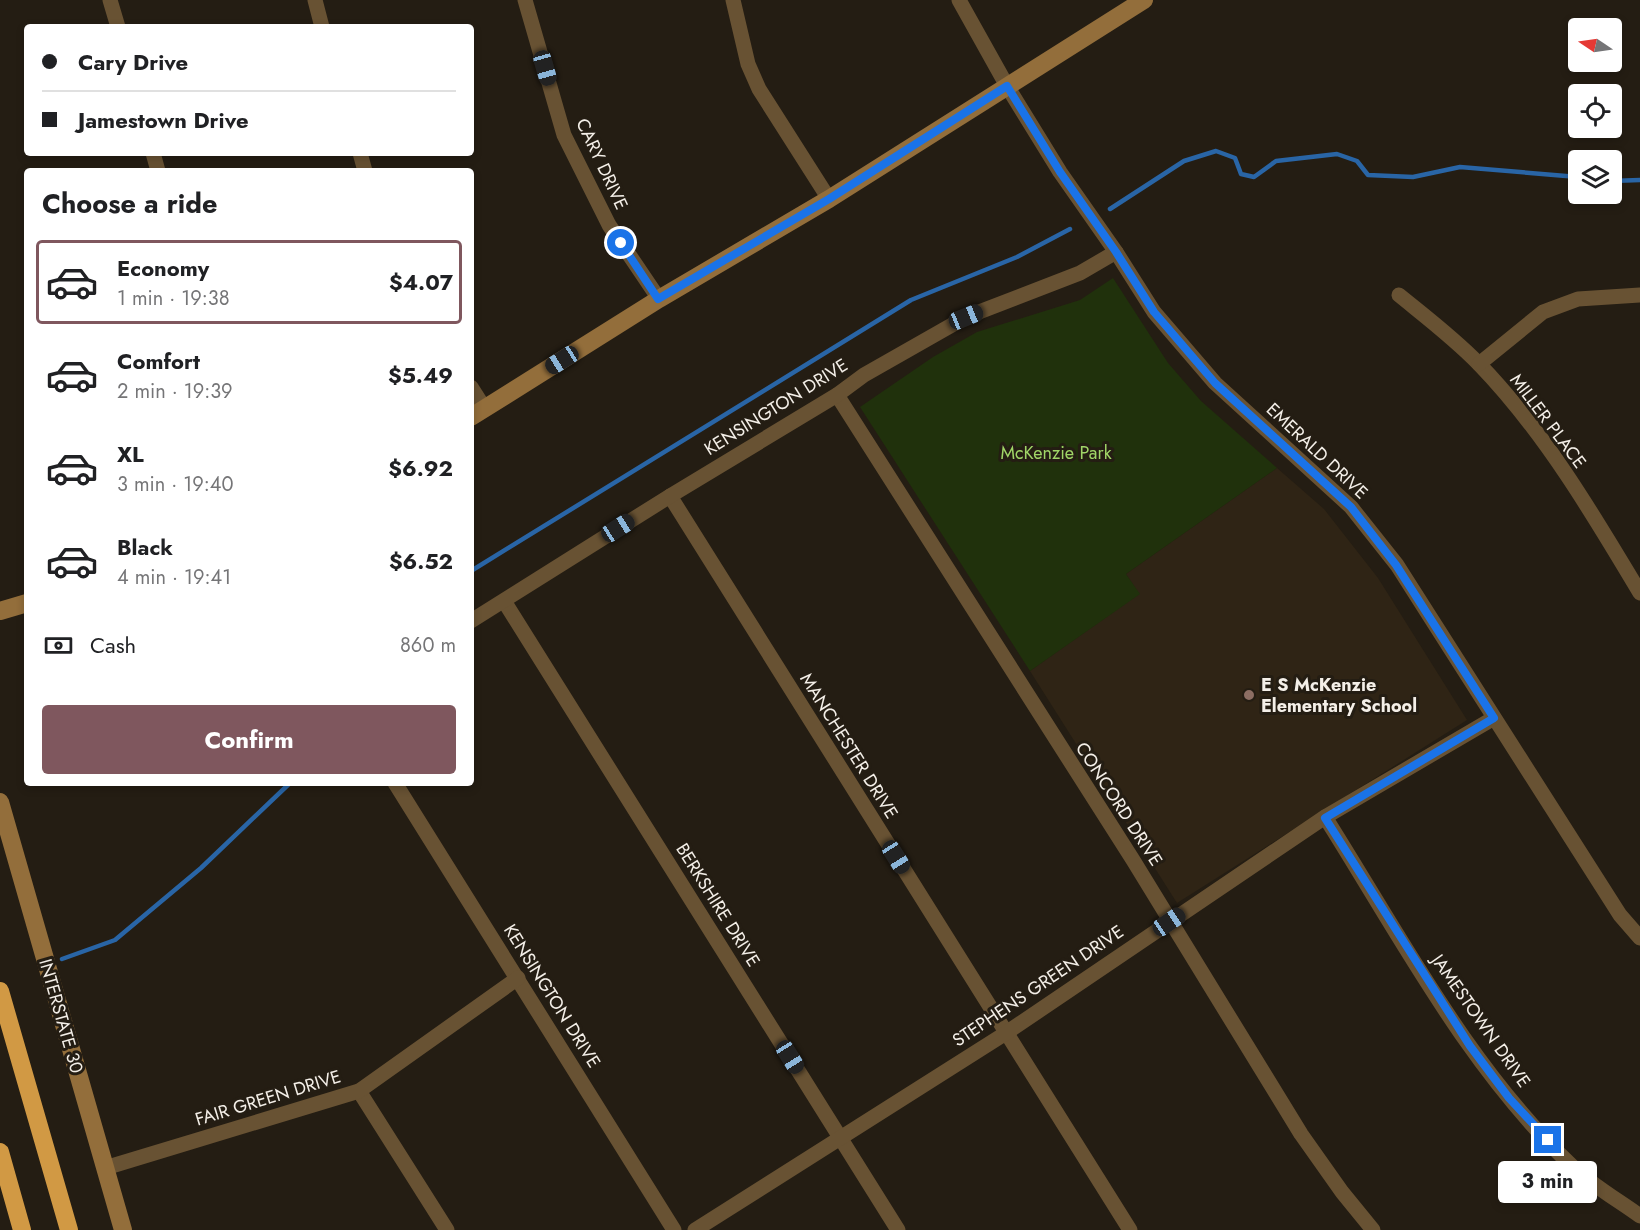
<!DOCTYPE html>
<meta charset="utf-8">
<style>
:root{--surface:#fff;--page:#f6f6f6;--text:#202124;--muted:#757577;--line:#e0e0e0;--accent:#7f575e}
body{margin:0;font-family:Jost,sans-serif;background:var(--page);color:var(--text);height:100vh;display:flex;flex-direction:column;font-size:22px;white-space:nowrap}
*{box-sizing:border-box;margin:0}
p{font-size:20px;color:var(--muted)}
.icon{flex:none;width:33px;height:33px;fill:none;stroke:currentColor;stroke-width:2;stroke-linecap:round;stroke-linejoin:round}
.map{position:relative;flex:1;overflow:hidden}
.panel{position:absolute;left:24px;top:168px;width:450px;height:618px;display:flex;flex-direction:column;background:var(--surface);border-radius:6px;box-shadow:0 3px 9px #0003}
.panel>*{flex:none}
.guide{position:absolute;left:24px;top:24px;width:450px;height:132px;border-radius:6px;box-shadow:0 3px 9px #0003;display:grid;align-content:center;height:132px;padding:0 18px;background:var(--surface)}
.needle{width:39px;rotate:283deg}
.fabs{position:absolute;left:1568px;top:18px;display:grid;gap:12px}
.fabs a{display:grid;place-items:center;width:54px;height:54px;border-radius:6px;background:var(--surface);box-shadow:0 3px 9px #0003;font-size:30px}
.end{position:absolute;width:27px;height:27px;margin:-14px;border:8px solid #1a73e8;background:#fff;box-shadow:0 0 0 3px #fff}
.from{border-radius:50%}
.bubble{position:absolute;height:42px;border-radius:6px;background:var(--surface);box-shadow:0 3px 9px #0003;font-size:20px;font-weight:700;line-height:42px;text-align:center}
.car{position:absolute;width:18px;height:36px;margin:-18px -9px;border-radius:8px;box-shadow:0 0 4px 2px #0007;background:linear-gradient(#222 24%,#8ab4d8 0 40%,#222 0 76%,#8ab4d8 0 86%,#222 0)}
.guide b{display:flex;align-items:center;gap:21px;height:57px;font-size:22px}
.guide b+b{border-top:2px solid var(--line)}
.guide i{width:15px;height:15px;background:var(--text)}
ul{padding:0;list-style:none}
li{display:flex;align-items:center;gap:18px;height:84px;margin:0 12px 9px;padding:0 6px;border:3px solid transparent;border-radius:6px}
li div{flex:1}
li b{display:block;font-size:22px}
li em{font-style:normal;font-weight:700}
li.active{border-color:var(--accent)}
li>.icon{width:54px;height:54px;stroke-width:1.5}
h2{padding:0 18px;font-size:27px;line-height:72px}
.pay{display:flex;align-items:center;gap:15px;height:66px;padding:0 18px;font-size:22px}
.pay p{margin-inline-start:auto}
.action{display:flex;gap:12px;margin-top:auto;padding:12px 18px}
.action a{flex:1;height:69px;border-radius:6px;background:var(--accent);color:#fff;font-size:24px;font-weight:700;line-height:69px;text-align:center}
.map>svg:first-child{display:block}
.built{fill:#2f2415}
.green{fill:#20310c}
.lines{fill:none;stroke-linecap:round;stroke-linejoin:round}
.stream{stroke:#2965a6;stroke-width:4.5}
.street{stroke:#685233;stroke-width:15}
.secondary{stroke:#936e3b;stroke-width:18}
.highway{stroke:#d19944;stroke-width:18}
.route{stroke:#1a73e8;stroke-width:8}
.education-dot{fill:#8d6e63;stroke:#241d13;stroke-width:2}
.labels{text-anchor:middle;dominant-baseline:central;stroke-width:6;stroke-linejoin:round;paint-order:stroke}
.street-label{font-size:18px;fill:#f4efe8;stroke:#241d13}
.park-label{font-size:18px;fill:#a0d567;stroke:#241d13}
.poi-label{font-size:18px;font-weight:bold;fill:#f4efe8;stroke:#241d13;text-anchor:start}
</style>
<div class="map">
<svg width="1640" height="1230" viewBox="0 0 1640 1230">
<rect width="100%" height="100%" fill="#241d13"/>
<polygon class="built" points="1277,468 1324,509 1378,578 1467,720 1177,903 1030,671 1139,594 1126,574"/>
<polygon class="green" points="1113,278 1168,363 1201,401 1277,468 1126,574 1140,594 1030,671 860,407 933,357 977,332 1080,300"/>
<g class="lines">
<g class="stream">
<polyline points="1611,181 1640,180"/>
<polyline points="1110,209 1184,161 1216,151 1235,158 1241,174 1254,177 1276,161 1337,154 1357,161 1368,175 1413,177 1460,167 1578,177"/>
<polyline points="471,571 911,300 1017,257 1070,229"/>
<polyline points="62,959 115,940 201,868 290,783"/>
</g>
<g class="street">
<polyline points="110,0 118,27"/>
<polyline points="315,0 322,27"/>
<polyline points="525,0 564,135 609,225 659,299"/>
<polyline points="733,0 748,64 759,89 829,199"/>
<polyline points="959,0 1007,86 1060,172 1116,252 1154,312 1215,383 1351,507 1397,565 1620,915 1640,938"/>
<polyline points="153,153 158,171"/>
<polyline points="360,153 365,171"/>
<path d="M1399,295C1426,317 1455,339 1479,364C1543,430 1593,514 1640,593"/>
<polyline points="1479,364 1543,312 1578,299 1640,295"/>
<polyline points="471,387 485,409"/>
<polyline points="837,395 1133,860 1301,1134 1342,1192 1373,1230"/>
<polyline points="670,496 1130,1230"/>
<polyline points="504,601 898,1230"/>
<polyline points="471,621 670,496 837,395 864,375 966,317 1080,273 1116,252"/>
<polyline points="395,783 674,1230"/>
<path d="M1325,817C1401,937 1469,1069 1573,1167C1593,1186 1618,1200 1640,1216"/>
<polyline points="359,1091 447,1230"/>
<polyline points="105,1168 359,1091 518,978"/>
<polyline points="695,1230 1006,1033 1325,817 1494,718"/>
</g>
<g class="secondary">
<polyline points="471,417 659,299 829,199 1144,0"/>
<polyline points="0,611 27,603"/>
<polyline points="0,802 123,1230"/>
</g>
<g class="highway">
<polyline points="0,991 69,1230"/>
<polyline points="0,1152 22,1230"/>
</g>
</g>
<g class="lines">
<polyline class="route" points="621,243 658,299 829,199 1007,86 1060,172 1116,252 1154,312 1215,383 1351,507 1396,565 1494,718 1325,818 1470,1046 1509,1098 1548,1140"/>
</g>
<circle class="education-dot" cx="1249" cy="695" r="6"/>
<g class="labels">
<g class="street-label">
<text transform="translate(602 164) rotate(65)">CARY DRIVE</text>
<text transform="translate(776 407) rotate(-32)">KENSINGTON DRIVE</text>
<text transform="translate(1548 421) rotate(53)">MILLER PLACE</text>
<text transform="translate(1317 451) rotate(43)">EMERALD DRIVE</text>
<text transform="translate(849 746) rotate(58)">MANCHESTER DRIVE</text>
<text transform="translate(1119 804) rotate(57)">CONCORD DRIVE</text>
<text transform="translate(718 905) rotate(58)">BERKSHIRE DRIVE</text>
<text transform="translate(1038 986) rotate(-34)">STEPHENS GREEN DRIVE</text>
<text transform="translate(552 996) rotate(58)">KENSINGTON DRIVE</text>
<text transform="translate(61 1016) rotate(74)">INTERSTATE 30</text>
<text transform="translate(1481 1021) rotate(55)">JAMESTOWN DRIVE</text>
<text transform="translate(268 1098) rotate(-17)">FAIR GREEN DRIVE</text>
</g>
<g class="park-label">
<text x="1056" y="453">McKenzie Park</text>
</g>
<g class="poi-label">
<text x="1261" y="685">E S McKenzie<tspan x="1261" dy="21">Elementary School</tspan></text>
</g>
</g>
</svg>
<div class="fabs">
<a><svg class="needle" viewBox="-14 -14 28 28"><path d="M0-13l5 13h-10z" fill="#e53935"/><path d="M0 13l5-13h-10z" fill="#757577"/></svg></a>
<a><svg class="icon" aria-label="locate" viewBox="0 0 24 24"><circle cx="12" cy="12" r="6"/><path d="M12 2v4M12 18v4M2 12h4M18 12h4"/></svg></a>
<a><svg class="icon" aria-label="layers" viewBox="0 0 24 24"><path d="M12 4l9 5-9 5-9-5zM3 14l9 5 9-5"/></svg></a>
</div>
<i class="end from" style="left:621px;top:243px"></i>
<i class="end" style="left:1548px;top:1140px"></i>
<div class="bubble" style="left:1498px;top:1161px;width:99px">3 min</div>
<i class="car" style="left:545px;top:68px;rotate:164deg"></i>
<i class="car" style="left:966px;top:317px;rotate:68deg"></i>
<i class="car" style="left:562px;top:360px;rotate:238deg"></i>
<i class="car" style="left:618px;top:528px;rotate:58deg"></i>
<i class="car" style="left:896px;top:857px;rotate:148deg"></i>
<i class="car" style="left:1169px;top:922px;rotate:56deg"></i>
<i class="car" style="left:790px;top:1057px;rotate:148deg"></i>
<div class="guide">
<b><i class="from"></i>Cary Drive</b>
<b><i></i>Jamestown Drive</b>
</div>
<section class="panel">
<h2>Choose a ride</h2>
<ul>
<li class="active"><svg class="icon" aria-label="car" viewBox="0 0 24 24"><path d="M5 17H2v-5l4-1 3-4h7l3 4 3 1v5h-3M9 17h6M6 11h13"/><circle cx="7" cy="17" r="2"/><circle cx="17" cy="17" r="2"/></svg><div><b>Economy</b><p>1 min · 19:38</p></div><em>$4.07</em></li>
<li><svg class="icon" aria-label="car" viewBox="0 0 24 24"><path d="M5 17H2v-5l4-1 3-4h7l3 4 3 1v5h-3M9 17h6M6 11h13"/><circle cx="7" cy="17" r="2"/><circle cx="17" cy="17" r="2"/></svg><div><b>Comfort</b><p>2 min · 19:39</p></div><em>$5.49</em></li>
<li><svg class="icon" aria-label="car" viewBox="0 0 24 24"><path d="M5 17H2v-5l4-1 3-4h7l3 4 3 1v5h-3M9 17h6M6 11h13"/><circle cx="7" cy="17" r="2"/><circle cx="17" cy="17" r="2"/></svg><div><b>XL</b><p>3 min · 19:40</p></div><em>$6.92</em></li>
<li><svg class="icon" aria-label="car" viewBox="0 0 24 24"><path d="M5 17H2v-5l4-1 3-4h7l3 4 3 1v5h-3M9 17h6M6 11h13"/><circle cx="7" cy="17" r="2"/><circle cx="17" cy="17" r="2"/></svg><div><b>Black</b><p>4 min · 19:41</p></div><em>$6.52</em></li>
</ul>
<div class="pay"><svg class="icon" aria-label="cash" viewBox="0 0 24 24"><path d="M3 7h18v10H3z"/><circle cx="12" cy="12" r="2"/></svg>Cash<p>860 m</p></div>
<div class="action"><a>Confirm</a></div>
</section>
</div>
